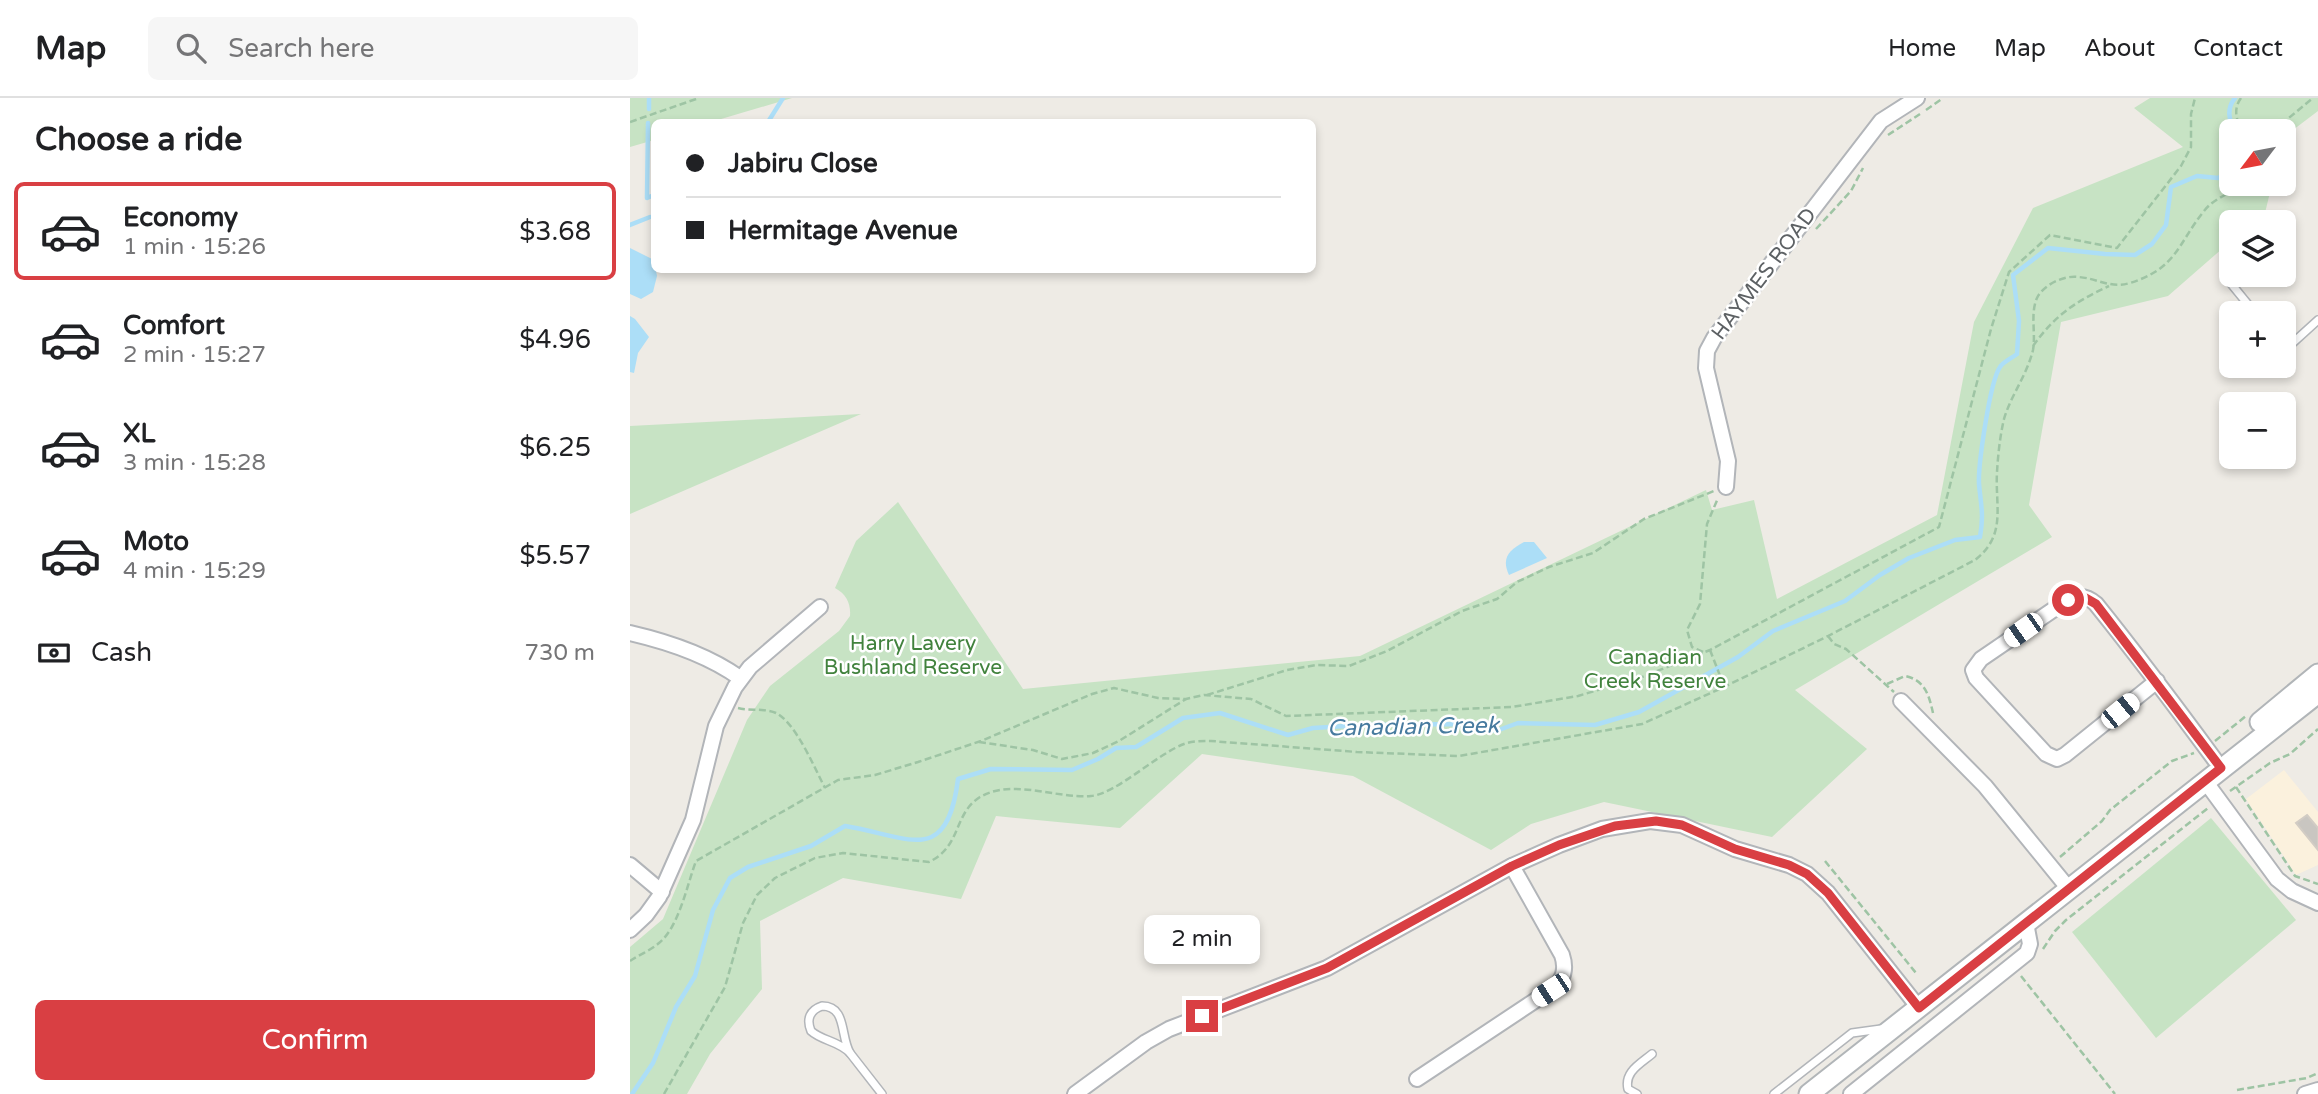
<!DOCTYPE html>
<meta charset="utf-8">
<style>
:root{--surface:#fff;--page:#f6f6f6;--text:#202124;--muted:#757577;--line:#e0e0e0;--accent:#d93f43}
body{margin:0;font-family:"Varela Round",sans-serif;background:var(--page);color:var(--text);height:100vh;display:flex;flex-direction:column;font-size:26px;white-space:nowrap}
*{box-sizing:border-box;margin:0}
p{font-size:23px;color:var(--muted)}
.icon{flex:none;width:38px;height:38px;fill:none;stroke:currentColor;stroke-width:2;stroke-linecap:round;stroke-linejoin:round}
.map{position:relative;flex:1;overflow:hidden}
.side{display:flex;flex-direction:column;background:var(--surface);width:630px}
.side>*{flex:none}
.guide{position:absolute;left:21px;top:21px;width:665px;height:154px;border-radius:10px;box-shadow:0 4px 10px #0003;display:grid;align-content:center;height:154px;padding:0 35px;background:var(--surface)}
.needle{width:46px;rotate:238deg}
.buttons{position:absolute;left:1589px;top:21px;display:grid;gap:14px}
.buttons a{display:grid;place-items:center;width:77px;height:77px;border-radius:10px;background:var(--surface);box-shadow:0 4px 10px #0003;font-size:35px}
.end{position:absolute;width:32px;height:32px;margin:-16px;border:9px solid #d93f43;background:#fff;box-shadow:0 0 0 4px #fff}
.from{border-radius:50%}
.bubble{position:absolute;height:49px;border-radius:10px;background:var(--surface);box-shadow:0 4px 10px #0003;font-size:23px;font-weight:600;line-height:49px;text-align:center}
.car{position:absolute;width:21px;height:42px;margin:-21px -10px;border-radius:9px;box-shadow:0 0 5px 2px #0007;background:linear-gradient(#fff 24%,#345 0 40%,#fff 0 76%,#345 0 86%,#fff 0)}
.guide b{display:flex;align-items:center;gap:24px;height:66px;font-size:26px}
.guide b+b{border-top:2px solid var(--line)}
.guide i{width:18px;height:18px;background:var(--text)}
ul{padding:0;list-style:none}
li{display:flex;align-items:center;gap:21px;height:98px;margin:0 14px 10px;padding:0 21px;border:4px solid transparent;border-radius:10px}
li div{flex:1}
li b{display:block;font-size:26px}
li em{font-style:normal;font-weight:600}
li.current{border-color:var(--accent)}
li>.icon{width:63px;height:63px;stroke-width:1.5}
h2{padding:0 35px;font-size:32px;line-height:84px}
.pay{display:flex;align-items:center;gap:18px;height:77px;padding:0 35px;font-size:26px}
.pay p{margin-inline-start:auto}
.cta{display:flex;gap:14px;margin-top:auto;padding:14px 35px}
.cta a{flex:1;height:80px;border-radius:10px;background:var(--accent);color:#fff;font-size:28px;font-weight:600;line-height:80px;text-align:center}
header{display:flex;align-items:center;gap:42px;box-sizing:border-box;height:98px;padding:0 35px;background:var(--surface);border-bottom:2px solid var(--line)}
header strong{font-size:33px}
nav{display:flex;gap:38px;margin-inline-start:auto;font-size:24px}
.search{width:490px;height:63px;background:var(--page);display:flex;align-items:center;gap:18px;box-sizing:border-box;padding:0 24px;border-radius:10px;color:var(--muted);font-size:26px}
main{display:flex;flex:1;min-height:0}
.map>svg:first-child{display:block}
.commercial{fill:#fbf1dd}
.green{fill:#c7e3c4}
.water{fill:#acdef7}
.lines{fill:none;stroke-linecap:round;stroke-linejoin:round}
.stream{stroke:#acdef7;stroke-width:4.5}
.building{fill:#c9c6c1;stroke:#d2ccc4;stroke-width:2}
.service-casing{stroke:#b2b5b9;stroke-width:10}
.minor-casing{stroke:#b2b5b9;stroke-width:18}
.secondary-casing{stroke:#b1b5b8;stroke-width:23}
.path{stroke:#9ec4a4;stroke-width:2.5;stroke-dasharray:7 3.5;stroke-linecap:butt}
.service{stroke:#fff;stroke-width:7}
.minor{stroke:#fff;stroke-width:14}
.secondary{stroke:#fff;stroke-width:19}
.route{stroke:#d93f43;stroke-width:9}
.labels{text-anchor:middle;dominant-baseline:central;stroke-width:5;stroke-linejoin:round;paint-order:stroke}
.street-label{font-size:21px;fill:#5d6164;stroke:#fff}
.park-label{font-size:21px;fill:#41823d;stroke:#fff}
.water-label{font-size:23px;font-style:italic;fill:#477b9f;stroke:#fff}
</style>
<header>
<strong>Map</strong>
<div class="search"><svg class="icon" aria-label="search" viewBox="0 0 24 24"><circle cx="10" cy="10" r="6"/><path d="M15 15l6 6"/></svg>Search here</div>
<nav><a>Home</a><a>Map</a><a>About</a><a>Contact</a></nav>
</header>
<main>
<section class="side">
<h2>Choose a ride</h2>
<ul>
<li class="current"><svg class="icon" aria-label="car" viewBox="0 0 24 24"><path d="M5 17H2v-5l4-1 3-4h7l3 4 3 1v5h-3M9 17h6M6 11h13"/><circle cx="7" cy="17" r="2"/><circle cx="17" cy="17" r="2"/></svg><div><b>Economy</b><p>1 min · 15:26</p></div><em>$3.68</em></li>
<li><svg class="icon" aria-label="car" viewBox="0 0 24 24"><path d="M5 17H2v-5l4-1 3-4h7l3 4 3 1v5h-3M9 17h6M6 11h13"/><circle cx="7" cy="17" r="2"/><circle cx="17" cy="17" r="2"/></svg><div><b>Comfort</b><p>2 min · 15:27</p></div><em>$4.96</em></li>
<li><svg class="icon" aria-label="car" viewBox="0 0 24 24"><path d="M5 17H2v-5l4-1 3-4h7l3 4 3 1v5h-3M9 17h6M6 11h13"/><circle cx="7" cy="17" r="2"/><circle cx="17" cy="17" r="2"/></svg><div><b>XL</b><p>3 min · 15:28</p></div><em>$6.25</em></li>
<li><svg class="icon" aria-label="car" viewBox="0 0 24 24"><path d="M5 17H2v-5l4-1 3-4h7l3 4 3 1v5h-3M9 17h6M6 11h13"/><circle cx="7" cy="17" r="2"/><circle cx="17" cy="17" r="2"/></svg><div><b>Moto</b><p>4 min · 15:29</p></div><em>$5.57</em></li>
</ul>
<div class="pay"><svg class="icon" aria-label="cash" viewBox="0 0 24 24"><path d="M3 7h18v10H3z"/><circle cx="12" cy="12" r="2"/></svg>Cash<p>730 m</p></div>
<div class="cta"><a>Confirm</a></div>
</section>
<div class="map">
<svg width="1688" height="996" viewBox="0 0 1688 996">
<rect width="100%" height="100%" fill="#eeebe5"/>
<polygon class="commercial" points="1654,672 1688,714 1688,767 1666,777 1616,701"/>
<g class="green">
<polygon points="0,0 162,0 81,24 24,24 24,42 0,49"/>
<path d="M1520,0H1688V13L1655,38L1654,42V33H1601V86H1642L1635,115L1624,124H1601V143L1538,198L1431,224L1399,407L1422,439L1165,592L1237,651L1142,739L974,704L901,726L861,752L723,678L572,656L490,730L366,718L331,801L213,780L130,823L132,891L80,956L57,996H0V849L33,821L117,622L140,588L209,533L220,518C221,505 216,496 205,490L226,443L268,404L393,591L730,558L1076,392L1082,412L1124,402L1147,501L1307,417L1344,224L1403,110L1553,49L1504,10Z"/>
<polygon points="231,316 0,416 0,328"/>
<polygon points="1581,720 1666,822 1526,940 1442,834"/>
</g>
<g class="water">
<polygon points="0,150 24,162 27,178 23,194 11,201 0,196"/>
<polygon points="0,218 5,221 19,239 8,255 4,275 0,274"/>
<path d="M894,444H904L917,460L879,477C871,460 879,452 894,444Z"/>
</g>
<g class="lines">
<g class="stream">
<path d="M1605,0C1596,11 1599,22 1605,33"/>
<polyline points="19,11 19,0"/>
<polyline points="138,24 153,0"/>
<polyline points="18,25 17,100 24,97"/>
<polyline points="0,127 20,119"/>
<path d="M2,996L23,965L46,909L65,878L83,812L100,780L118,769L181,748L215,728C278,738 317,770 328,681L361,671L442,672L468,661L486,650L506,649L553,620L590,615L658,637L683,630L733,627L831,626L866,633L888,625L965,627L1009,614L1108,559L1143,533L1215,503L1250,477L1279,460L1325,442L1350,439C1354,416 1351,408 1349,386C1348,367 1360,283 1370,269C1373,264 1382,260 1387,256L1389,223L1383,177L1418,150L1475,156L1505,157L1522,146L1536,127L1541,89L1567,78L1588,80L1601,73"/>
</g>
</g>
<polygon class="building" points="1677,717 1688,730 1688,752 1666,725"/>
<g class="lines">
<defs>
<g id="service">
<polyline points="1594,177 1625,215"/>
<polyline points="1654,250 1655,252 1688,222"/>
<path d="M192,908C217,908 210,938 220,955C209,943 192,943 181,933C176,921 180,912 192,908Z"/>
<polyline points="220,955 252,996"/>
<path d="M1007,996L998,991C994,974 1010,966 1022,956"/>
<polyline points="1144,996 1222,935 1251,931"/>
</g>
<g id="minor">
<polyline points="1096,389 1098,363 1076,270 1077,253 1084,240 1251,23 1287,0"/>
<path d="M0,535C39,544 78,557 110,580"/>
<path d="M1527,583L1435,657L1427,661L1416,656L1346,580L1343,572L1351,561L1436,503C1447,497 1456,497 1466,506C1507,557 1546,609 1585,662"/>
<polyline points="1271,603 1355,688 1439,791"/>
<polyline points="1575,683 1647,781 1662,793 1688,805"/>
<polyline points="0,767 32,794"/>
<polyline points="0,832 16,817 29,799 63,722 86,628 105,589 120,569 190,509"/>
<path d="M787,981L921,892C933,883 937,872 932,857L882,768"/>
<polyline points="445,996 516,944 539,931 697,870 882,768 929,747 972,731 1020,723 1052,727 1105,751 1159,767 1177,776 1198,795 1289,910"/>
<polyline points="1221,996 1397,855 1400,846 1396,825"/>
<polyline points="1675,996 1688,992"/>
</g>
<g id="secondary">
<polyline points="1630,624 1688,576"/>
<polyline points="1179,996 1688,595"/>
</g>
</defs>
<use href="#service" class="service-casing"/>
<use href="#minor" class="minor-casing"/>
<use href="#secondary" class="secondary-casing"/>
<g class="path">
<path d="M1611,0C1603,11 1606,23 1613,33"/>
<polyline points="1296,12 1313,0"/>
<polyline points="0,24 69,0"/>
<polyline points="1643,33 1683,0"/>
<polyline points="1258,37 1290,16"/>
<polyline points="1186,131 1221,93 1233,70"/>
<path d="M1403,248C1425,217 1445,204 1479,188"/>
<polyline points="1198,538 1204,546 1216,551 1264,594"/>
<polyline points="1080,552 1094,588"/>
<polyline points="1073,554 1062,549 1057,532 1070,506 1077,426 1088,400"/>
<path d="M1257,586L1275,578C1295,582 1299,597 1303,615"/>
<polyline points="577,597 657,572 686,567 719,568 757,553 832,513 867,501 887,484 919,469 963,455 1014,421 1084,393"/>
<path d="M108,610C120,613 135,610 146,615C166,625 185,671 195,690"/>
<polyline points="1585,643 1616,618"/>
<polyline points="349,644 403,652 432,661 463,655 489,643 556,601"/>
<polyline points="1606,689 1665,778 1688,786"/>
<polyline points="1600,693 1640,665 1660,656 1688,631"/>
<polyline points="1430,759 1472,723 1480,712 1542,663 1564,655"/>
<polyline points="1195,763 1286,875"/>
<polyline points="1413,851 1425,833 1436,822 1578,710"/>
<path d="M0,863C9,857 21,852 29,845C49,829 57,787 66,763L208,682L245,677L288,664L351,643L462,596L484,590L528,600L556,601L574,597L621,601L656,618L882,609L948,598L1012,579L1080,552L1309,429L1361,231L1379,174L1420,137L1487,150L1551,68L1561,49V16L1565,0"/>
<polyline points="1391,878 1485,996"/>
<polyline points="1607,992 1677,980 1688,975"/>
<path d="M34,996L95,889L113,825L127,797L145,780L185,760L213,755L299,764C332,748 323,716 350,699C383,680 426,701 461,698C486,696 527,656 554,646C562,643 572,643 581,643L727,654L829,658L1012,626L1094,589L1198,538L1345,462C1377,437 1365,409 1367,374C1368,357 1370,338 1374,321C1381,297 1397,277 1403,252C1406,235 1400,216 1407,200C1413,187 1434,177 1448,179C1467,180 1480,191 1500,185C1547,170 1547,147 1574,113C1584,100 1600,96 1613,86"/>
</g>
<use href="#service" class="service"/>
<use href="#minor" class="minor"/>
<use href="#secondary" class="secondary"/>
</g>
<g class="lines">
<polyline class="route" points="572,918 697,870 882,768 929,747 985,728 1026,723 1052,727 1105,751 1159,767 1177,776 1198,795 1289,910 1591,670 1466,506 1452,498 1438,502"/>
</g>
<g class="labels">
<g class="street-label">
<text transform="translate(1134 176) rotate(-53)">HAYMES ROAD</text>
</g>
<g class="park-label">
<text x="283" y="545">Harry Lavery<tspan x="283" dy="24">Bushland Reserve</tspan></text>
<text x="1025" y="559">Canadian<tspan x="1025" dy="24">Creek Reserve</tspan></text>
</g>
<g class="water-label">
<text transform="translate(783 629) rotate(-1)">Canadian Creek</text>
</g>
</g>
</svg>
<div class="buttons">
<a><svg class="needle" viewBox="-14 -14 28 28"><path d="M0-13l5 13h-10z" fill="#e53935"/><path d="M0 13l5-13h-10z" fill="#757577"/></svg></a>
<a><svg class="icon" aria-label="layers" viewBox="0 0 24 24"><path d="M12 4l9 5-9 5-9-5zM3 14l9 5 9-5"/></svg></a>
<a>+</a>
<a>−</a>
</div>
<i class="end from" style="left:1438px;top:502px"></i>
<i class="end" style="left:572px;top:918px"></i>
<div class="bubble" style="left:514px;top:817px;width:116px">2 min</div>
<i class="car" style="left:1393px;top:532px;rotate:235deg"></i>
<i class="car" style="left:1490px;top:613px;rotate:51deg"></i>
<i class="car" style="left:921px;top:892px;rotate:237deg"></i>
<div class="guide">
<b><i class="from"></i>Jabiru Close</b>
<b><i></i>Hermitage Avenue</b>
</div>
</div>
</main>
